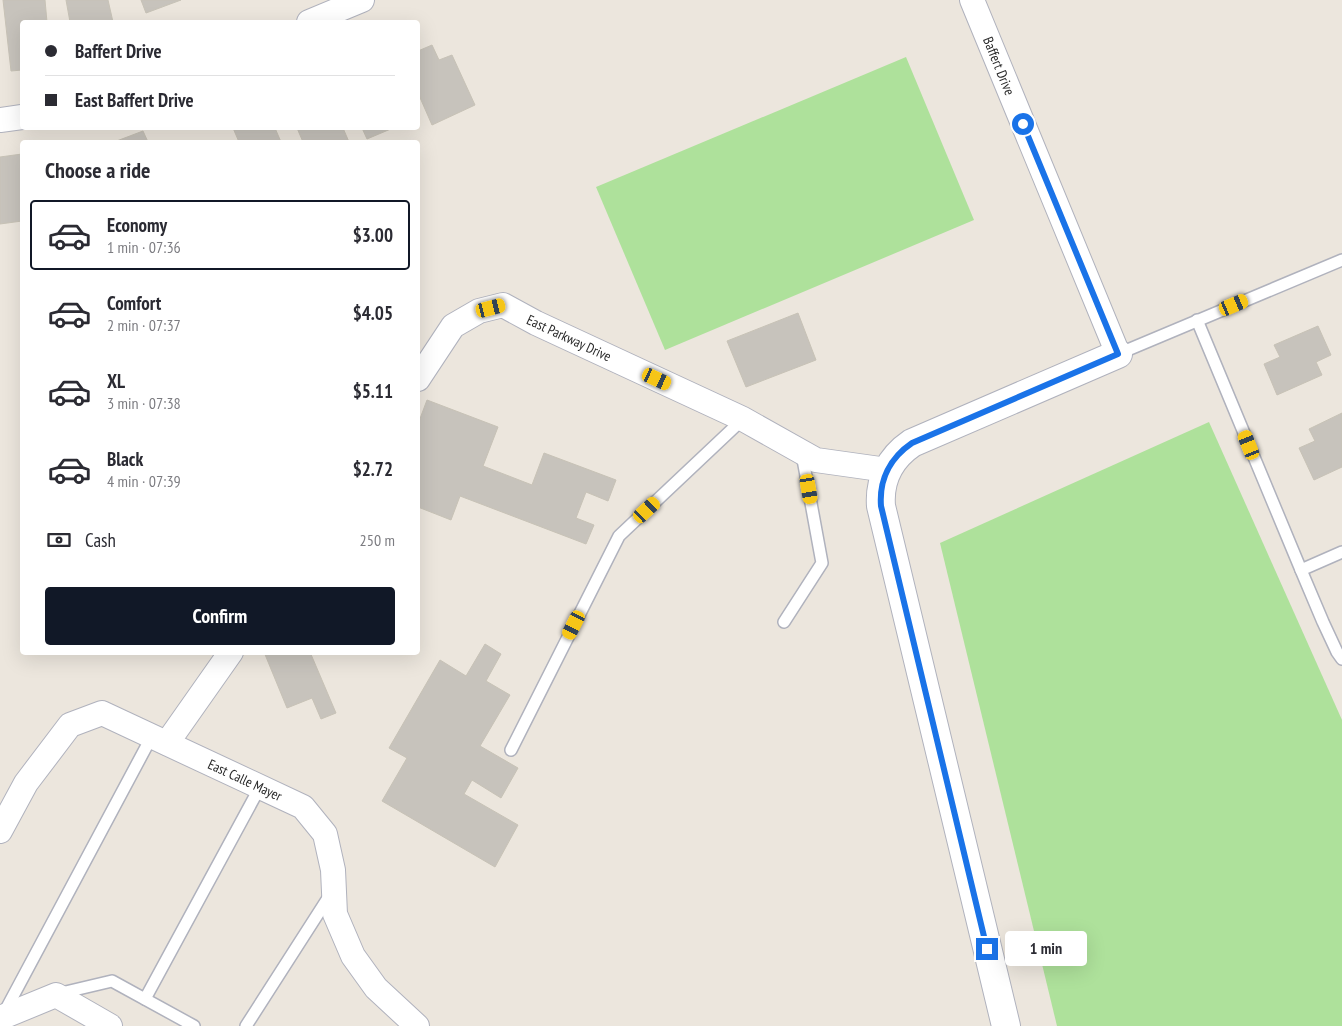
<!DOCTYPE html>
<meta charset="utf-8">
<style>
:root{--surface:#fff;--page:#f7f7f7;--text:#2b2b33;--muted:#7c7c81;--line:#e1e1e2;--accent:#111827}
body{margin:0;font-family:"PT Sans Narrow",sans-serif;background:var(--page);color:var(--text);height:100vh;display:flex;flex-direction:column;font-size:19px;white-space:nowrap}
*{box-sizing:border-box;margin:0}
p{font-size:16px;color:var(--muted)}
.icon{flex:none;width:28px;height:28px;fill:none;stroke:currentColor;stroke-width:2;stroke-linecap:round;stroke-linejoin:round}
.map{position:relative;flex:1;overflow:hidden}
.side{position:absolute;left:20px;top:140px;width:400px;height:515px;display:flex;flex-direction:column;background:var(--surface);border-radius:5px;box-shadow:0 5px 20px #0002}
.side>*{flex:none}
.hud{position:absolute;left:20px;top:20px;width:400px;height:110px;border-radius:5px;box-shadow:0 5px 20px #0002;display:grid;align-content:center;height:110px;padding:0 25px;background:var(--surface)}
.end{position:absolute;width:22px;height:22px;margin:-11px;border:6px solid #1a73e8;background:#fff;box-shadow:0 0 0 2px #fff}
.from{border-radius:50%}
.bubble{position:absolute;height:35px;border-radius:5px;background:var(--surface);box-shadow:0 5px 20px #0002;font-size:16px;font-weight:700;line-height:35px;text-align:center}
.car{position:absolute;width:15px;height:30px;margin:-15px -8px;border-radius:6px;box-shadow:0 0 4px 1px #0007;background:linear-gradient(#f5c518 24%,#345 0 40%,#f5c518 0 76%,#345 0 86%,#f5c518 0)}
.hud b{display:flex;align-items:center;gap:18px;height:48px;font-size:19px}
.hud b+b{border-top:1px solid var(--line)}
.hud i{width:12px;height:12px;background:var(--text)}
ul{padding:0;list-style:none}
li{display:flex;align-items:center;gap:15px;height:70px;margin:0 10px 8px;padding:0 15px;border:2px solid transparent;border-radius:5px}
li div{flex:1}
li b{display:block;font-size:19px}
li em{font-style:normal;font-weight:700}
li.on{border-color:var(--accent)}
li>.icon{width:45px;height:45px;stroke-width:1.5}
h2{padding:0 25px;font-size:22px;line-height:60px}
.pay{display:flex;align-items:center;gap:12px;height:55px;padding:0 25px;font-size:19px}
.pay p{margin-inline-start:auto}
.button{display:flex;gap:10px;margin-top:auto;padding:10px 25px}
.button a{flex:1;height:58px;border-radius:5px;background:var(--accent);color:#fff;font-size:20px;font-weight:700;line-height:58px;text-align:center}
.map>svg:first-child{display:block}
.green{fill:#aee19b}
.building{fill:#c7c3bc;stroke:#c7c2b6}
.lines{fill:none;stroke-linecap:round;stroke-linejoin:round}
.service-casing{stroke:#b0b2bd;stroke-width:14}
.minor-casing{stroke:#b0b2bd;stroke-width:26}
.tertiary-casing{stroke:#b0b2bd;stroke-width:30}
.service{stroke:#fff;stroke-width:11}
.minor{stroke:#fff;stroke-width:24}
.tertiary{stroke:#fff;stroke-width:28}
.route{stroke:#1a73e8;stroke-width:6}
.labels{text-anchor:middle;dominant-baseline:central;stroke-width:4;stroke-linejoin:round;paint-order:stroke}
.street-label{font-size:14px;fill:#2a2a2a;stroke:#fff}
</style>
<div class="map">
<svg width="1342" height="1026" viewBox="0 0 1342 1026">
<rect width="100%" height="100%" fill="#ece6dd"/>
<g class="green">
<polygon points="906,57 974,220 665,350 596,187"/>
<polygon points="1209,422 1342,720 1342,1026 1057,1026 940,543"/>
</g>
<g class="building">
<polygon points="3,0 45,0 47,22 22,22 22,70 11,71"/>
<polygon points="66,0 108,0 113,22 70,22"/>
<polygon points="141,0 181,0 146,13"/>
<polygon points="432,45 439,60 452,55 475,105 432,125 418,93 418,51"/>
<polygon points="233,128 275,128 281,142 239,142"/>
<polygon points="297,128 343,128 349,142 303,142"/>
<polygon points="362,128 393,128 367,139"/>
<polygon points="143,131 148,142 114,142"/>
<polygon points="22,154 22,221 0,224 0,157"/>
<polygon points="798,313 816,360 746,387 727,341"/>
<polygon points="1318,326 1331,355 1316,362 1322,375 1277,395 1264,364 1280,357 1274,345"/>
<polygon points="427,400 498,427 483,466 532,485 544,453 616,480 608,501 586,492 576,518 594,525 586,544 460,496 451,520 418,507 418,424"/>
<polygon points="1342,413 1342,467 1314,480 1299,448 1315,441 1309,429"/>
<polygon points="485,644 501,654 486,681 510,695 480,746 518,768 501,798 472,780 464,794 518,825 495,867 382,801 407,758 389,748 440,660 466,676"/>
<polygon points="264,652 310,652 336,713 321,719 312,698 287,708"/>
</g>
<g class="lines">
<defs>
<g id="service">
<polyline points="1197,320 1301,570 1323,622 1337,652 1342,659"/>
<polyline points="1118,354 1342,260"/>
<polyline points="1301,570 1342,552"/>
<polyline points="784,622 822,563 802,454"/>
<polyline points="511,750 619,536 743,419"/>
<polyline points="57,994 112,981 194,1026"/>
<polyline points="145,999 260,787"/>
<polyline points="4,1013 152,736"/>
<polyline points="246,1026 330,895"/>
</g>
<g id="minor">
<polyline points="972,0 1118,354"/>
<polyline points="309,22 362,0"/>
<polyline points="0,120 22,117"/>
<polyline points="418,379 453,326 479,311 503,305 536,323 743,419 816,460 887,470"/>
<polyline points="167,743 231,652"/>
<polyline points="0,831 26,783 70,725 102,713 303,807 325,834 333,870 335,914 353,956 376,988 417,1026"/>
<polyline points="0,1018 56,995 110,1026"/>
</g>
<path id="tertiary" d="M1006,1026L881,506C879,480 890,458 912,443L1118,354"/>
</defs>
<use href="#service" class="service-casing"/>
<use href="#minor" class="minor-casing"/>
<use href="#tertiary" class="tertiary-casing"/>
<use href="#service" class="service"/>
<use href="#minor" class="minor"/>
<use href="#tertiary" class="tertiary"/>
</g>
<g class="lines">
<path class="route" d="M987,949L881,506C879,480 890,458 912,443L1118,354L1023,124"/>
</g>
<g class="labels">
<g class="street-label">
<text transform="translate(999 66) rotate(68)">Baffert Drive</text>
<text transform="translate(569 338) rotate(25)">East Parkway Drive</text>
<text transform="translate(245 780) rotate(25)">East Calle Mayer</text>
</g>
</g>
</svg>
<i class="end from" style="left:1023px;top:124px"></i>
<i class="end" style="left:987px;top:949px"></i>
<div class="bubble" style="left:1005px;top:931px;width:82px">1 min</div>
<i class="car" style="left:1234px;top:305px;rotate:67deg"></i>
<i class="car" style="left:491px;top:308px;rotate:76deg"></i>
<i class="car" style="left:657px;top:379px;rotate:115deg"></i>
<i class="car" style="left:1249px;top:445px;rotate:338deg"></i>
<i class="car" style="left:809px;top:489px;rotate:170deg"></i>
<i class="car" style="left:647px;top:510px;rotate:47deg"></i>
<i class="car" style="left:574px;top:625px;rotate:207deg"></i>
<div class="hud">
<b><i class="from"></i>Baffert Drive</b>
<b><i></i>East Baffert Drive</b>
</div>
<section class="side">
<h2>Choose a ride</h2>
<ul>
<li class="on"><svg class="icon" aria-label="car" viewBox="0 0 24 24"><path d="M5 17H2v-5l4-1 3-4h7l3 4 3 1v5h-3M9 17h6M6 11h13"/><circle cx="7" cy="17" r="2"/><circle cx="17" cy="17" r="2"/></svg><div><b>Economy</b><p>1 min · 07:36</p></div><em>$3.00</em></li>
<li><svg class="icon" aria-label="car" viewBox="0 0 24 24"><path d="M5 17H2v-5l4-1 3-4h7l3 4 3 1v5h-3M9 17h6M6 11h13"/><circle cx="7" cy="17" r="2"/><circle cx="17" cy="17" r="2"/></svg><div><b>Comfort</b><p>2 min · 07:37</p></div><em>$4.05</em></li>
<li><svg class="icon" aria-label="car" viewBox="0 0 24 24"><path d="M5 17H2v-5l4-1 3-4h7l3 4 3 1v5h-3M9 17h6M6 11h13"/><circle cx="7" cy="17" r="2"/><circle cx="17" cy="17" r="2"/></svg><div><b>XL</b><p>3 min · 07:38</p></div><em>$5.11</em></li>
<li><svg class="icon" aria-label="car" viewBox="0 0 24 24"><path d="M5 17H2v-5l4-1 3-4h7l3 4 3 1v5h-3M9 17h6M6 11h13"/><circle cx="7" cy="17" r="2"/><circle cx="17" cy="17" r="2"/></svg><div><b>Black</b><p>4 min · 07:39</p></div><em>$2.72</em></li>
</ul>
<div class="pay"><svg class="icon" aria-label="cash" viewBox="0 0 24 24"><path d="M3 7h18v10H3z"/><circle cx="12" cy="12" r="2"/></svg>Cash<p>250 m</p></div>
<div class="button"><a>Confirm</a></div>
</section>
</div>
